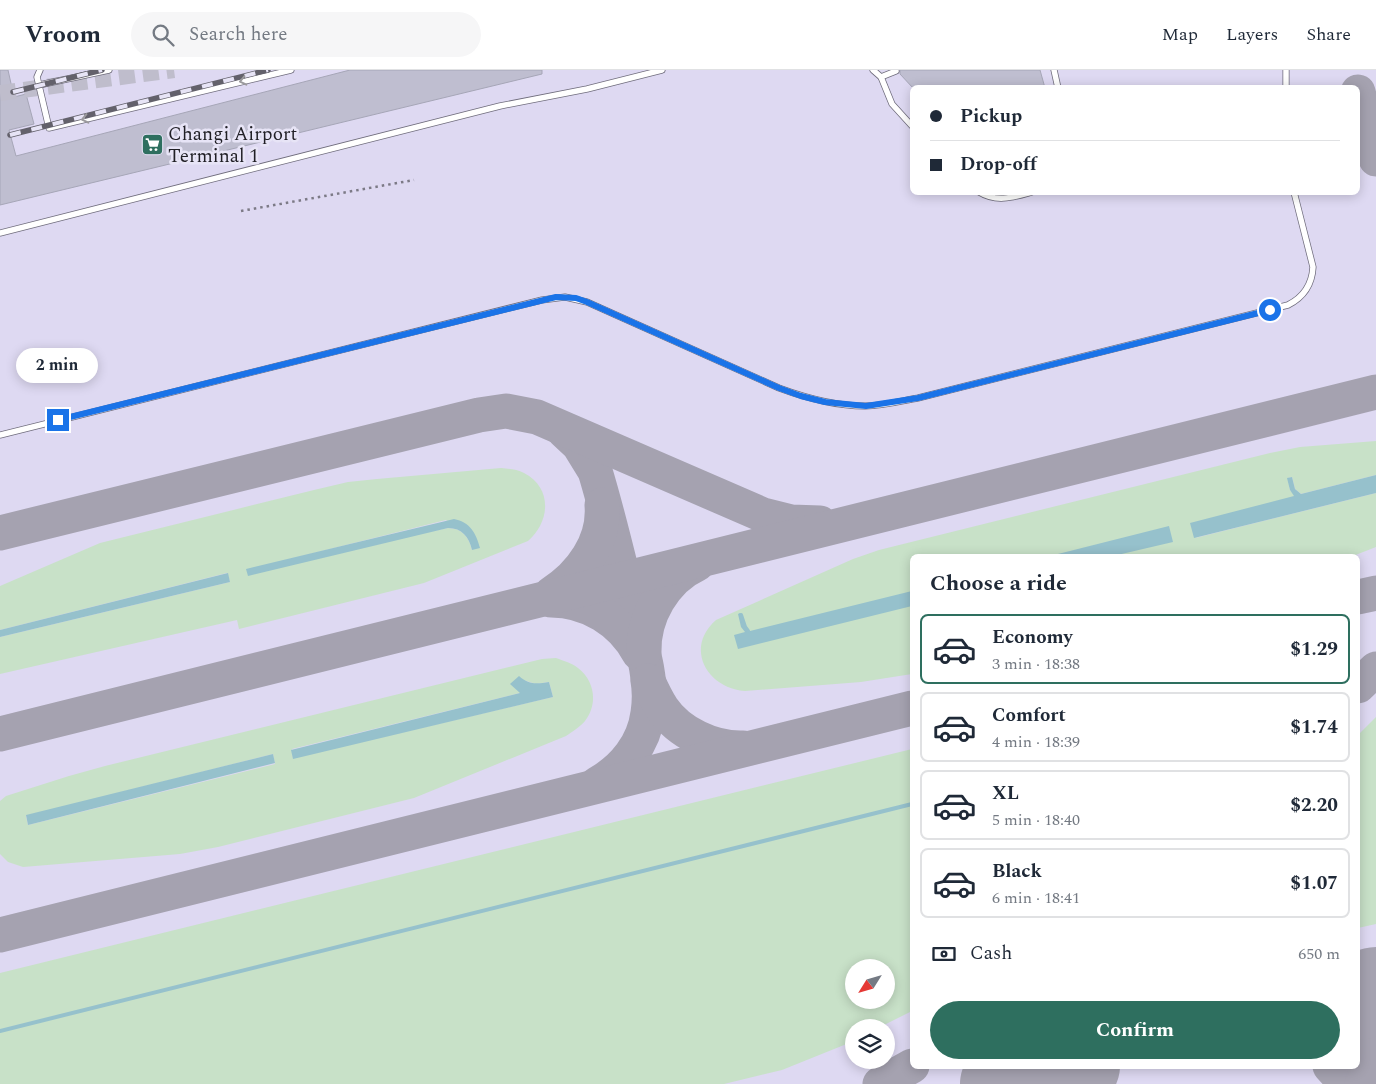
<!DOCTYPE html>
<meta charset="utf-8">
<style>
:root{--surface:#fff;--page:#f6f6f7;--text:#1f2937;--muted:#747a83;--line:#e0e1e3;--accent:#2e6f5f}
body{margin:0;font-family:Spectral,serif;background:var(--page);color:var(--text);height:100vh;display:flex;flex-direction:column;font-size:19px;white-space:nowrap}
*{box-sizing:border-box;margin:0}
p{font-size:16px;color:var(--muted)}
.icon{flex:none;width:28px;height:28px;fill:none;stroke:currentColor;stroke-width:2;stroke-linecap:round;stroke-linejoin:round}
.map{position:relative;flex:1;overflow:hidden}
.drawer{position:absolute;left:910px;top:484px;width:450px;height:515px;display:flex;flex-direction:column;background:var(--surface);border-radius:8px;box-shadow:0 2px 12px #0003}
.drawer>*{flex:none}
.top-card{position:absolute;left:910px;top:15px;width:450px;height:110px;border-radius:8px;box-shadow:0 2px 12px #0003;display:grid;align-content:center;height:110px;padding:0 20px;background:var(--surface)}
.needle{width:32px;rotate:233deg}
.controls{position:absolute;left:845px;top:889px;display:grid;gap:10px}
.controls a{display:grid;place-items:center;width:50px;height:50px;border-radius:50%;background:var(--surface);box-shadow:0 2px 12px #0003;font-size:25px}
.end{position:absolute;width:22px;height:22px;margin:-11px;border:6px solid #1a73e8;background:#fff;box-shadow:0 0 0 2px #fff}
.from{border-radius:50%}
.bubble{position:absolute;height:35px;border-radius:18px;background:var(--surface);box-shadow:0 2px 12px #0003;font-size:16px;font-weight:700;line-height:35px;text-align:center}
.top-card b{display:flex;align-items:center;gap:18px;height:48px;font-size:19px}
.top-card b+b{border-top:1px solid var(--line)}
.top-card i{width:12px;height:12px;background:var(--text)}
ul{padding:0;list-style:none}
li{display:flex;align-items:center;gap:15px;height:70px;margin:0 10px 8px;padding:0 10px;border:2px solid var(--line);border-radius:8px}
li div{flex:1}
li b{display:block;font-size:19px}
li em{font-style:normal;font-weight:700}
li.active{border-color:var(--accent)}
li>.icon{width:45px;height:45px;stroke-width:1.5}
h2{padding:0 20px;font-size:22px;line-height:60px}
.pay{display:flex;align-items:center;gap:12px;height:55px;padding:0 20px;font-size:19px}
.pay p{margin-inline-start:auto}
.action{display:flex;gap:10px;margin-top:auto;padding:10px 20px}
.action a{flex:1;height:58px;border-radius:30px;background:var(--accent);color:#fff;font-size:20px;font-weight:700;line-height:58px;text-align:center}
header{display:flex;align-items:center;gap:30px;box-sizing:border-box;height:70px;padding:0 25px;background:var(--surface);border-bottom:1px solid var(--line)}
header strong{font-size:24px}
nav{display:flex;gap:28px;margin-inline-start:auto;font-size:18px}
.search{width:350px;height:45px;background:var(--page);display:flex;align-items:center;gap:12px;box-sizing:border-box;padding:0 18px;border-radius:28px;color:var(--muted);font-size:19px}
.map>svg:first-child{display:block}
.built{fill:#ded9f2;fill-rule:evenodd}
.green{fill:#c8e1c8;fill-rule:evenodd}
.water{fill:#96c1cc}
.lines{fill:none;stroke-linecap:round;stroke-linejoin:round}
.stream{stroke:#96c1cc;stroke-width:4}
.taxiway{stroke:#a5a2b0;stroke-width:35}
.runway{stroke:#a5a2b0;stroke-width:88}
.building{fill:#bfbed0;stroke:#a6a6b7}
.secondary-tunnel{stroke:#bfbdcc;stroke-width:16;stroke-dasharray:16 8;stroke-linecap:butt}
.service-casing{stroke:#6f6c7c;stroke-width:7}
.path{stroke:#7c7a86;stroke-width:2.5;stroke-dasharray:2.5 4;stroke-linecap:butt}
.service{stroke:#fff;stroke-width:5.5}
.rail-casing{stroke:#63616b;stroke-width:5.5}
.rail{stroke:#e7e4f6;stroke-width:4;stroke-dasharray:11;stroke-linecap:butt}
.oneway{stroke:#9b9a9d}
.route{stroke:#1a73e8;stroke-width:6}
.labels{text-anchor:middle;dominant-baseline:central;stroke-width:5;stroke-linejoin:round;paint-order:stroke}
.poi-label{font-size:19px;fill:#201f25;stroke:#e7e4f6;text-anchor:start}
</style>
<header>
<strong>Vroom</strong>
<div class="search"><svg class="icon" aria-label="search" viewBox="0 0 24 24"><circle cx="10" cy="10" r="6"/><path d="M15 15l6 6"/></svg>Search here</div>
<nav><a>Map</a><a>Layers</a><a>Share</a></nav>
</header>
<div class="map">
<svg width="1376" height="1014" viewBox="0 0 1376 1014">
<rect width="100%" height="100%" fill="#e7e4f6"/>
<path class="built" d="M0,0H1376V1014H0ZM912,18H1358V122H912ZM912,486H1358V996H912ZM854,898H886V930H854ZM854,958H886V990H854Z"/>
<g class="green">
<path d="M1376,371V405L1301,424L1295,419L1292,407L1288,408L1290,420L1295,426L1195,468L1376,423V477L1353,486H912V604L861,612L745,621C707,618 684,578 716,550L853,489L879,480L1270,383L1300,377Z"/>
<path d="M501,398C509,399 517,399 524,403C553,418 550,452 528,471L424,513L239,559L237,550L0,604V567L230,512L227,503L0,560V516L100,473L314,420L348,412L377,409ZM446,450L478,472L472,480C469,467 462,458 448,458L246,500Z"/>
<path d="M556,588C564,591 572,593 578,598C595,611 598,634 585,651C580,657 572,662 566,666L414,728L218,777L180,784L23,797L8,792L0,784V731L6,726L69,706L105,696L542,589ZM523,610L536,614L549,612L553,627L293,688L292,679L520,623ZM273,684L275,694L28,755L26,746Z"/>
<polygon points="1376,647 1376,854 1358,858 1358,665"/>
<path d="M912,679V941L880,957L854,958V971L782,1000L724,1014H0V903ZM854,898H886V930H854Z"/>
</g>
<g class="water">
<polygon points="1376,405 1376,423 1194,468 1190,453 1294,426 1290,420 1287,408 1292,407 1295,419 1301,424"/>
<path d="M454,449C470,452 476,463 480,478L472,480C469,467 462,458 448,458L248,506L246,499Z"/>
<polygon points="1169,456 1173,472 1113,486 1050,486"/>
<polygon points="228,503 230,512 0,567 0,560"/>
<polygon points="912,521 912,536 738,579 734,565 745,562 741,557 738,544 740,543 744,556 750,561"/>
<path d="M519,606C529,615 537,614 549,612L553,627L293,689L291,680L520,623L510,614Z"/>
<polygon points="273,684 275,693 28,755 26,745"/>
</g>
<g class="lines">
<g class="stream">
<polyline points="741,545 745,557 748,561"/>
<polyline points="0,961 912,734"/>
</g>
<g class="taxiway">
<polyline points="1358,22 1376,89"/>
<path d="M564,361L579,375L595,401C608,444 618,487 629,531C638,566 654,606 648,643C644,674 624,699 597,714"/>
<polyline points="0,463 479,345 506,341 537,347 763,445 791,452 820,453"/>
<path d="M551,524C581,505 605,472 602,435"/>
<polyline points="1358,527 1376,523"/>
<path d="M551,530C588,530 622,551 639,583"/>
<path d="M644,582C643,547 664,509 697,494"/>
<path d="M648,611C652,620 657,630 662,638C679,663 713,679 743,678"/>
<polyline points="1358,616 1376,599"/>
<polyline points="0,664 1376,322"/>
<polyline points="0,865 912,638"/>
<polyline points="1330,996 1346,1014"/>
<polyline points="880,1014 912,996"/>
<polyline points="1362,1014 1368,993 1376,973"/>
</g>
<g class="runway">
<polyline points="1358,926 1376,921"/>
<polyline points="1004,1014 1076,996"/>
</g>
</g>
<g class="building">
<polygon points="0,0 8,0 14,27 26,24 34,54 9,60 16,86 350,0 542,0 542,4 0,135"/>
<polygon points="900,0 1040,0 1045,18 913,18 900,4"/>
</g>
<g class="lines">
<polyline class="secondary-tunnel" points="0,23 174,0"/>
<defs>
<g id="service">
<polyline points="40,0 37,7 49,58 291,0"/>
<polyline points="873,0 881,7 892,34 912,56"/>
<polyline points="1054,0 1058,18"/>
<polyline points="881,7 896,1"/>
<polyline points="39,15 109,0"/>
<polyline points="1286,18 1286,0"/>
<path d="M979,122C997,133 1014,127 1032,122"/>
<polyline points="0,163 500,36 587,19 662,0"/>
<path d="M0,365L542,230L565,227L587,232L779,318C806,328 836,336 865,336C883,336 901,331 918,328L1288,235C1304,227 1312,215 1313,197L1294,122"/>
</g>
</defs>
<use href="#service" class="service-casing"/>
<polyline class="path" points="241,141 414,110"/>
<use href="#service" class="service"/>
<defs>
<g id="rail">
<polyline points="13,22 102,0"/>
<polyline points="10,65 268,0"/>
</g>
</defs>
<use href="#rail" class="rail-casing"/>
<use href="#rail" class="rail"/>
</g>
<defs><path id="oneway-chevron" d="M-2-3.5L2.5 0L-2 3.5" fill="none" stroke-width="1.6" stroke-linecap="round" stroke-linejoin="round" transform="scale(1.25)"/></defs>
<g class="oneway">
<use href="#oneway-chevron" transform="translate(243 11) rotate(167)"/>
<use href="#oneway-chevron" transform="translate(85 49) rotate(167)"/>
</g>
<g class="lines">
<polyline class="route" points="58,350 556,227 576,228 587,232 779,318 801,326 825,332 866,336 918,328 1270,240"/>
</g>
<defs>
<symbol id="supermarket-square" viewBox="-11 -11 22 22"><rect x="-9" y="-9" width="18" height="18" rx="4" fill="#2e6f5f" stroke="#e7e4f6"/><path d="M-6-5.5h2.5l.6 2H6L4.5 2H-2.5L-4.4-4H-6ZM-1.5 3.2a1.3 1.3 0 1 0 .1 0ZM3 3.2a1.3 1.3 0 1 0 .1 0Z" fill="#fff"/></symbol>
</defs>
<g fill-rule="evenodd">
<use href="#supermarket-square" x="140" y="62" width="25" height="25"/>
</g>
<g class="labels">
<g class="poi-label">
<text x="168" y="64">Changi Airport<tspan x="168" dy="22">Terminal 1</tspan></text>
</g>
</g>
</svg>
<div class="controls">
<a><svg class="needle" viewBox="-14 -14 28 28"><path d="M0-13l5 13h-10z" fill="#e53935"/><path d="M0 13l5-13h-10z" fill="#747a83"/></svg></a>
<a><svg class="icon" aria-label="layers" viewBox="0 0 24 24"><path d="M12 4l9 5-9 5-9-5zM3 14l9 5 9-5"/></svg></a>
</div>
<i class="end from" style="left:1270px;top:240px"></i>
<i class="end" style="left:58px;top:350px"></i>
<div class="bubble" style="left:16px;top:278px;width:82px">2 min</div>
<div class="top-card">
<b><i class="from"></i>Pickup</b>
<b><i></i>Drop-off</b>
</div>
<section class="drawer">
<h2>Choose a ride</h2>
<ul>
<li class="active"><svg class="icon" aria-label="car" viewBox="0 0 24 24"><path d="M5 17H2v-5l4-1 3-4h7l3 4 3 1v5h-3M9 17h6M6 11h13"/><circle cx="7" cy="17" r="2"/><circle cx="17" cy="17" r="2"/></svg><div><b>Economy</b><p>3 min · 18:38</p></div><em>$1.29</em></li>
<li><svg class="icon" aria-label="car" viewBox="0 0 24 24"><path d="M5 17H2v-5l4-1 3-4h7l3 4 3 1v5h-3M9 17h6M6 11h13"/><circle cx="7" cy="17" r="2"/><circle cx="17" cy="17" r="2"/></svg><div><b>Comfort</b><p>4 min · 18:39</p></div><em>$1.74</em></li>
<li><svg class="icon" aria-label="car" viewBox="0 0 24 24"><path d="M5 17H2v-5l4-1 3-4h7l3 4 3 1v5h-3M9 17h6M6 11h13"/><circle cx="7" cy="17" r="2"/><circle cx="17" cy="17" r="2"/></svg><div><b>XL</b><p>5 min · 18:40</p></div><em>$2.20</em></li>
<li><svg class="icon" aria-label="car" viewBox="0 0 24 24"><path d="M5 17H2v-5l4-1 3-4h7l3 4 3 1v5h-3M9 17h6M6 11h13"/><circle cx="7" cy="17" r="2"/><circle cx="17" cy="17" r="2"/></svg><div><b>Black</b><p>6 min · 18:41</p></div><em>$1.07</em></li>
</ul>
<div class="pay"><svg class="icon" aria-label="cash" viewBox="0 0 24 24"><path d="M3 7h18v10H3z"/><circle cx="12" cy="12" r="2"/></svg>Cash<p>650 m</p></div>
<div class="action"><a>Confirm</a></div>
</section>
</div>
